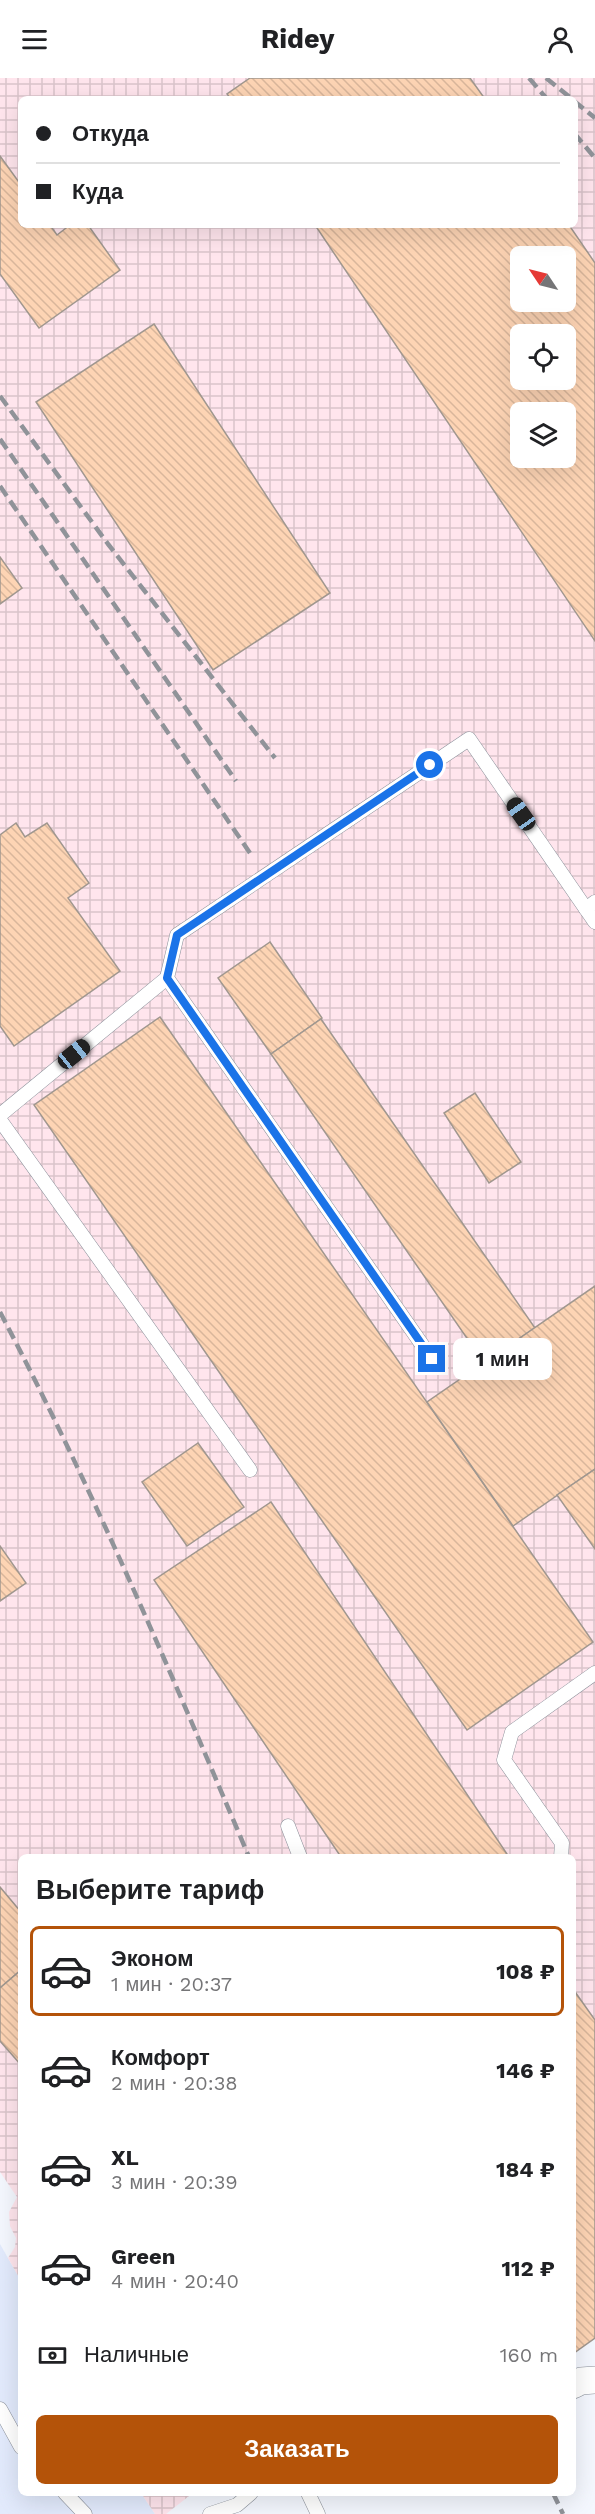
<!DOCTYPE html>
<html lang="ru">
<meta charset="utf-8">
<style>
:root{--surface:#fff;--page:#f6f6f6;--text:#202124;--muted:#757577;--line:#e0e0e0;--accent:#b45309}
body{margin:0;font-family:"Work Sans",sans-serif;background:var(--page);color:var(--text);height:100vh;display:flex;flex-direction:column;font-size:22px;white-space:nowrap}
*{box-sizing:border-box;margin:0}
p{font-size:20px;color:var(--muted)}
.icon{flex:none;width:33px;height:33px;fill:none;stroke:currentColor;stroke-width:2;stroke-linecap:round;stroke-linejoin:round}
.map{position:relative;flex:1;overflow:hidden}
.panel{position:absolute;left:18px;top:1776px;width:558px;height:642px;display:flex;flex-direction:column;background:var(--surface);border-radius:9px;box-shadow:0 6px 24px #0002}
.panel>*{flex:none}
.top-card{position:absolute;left:18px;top:18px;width:560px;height:132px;border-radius:9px;box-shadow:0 6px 24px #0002;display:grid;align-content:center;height:132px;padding:0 18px;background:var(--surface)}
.needle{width:39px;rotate:305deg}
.controls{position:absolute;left:510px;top:168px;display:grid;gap:12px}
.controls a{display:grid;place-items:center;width:66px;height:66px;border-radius:9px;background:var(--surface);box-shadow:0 6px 24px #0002;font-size:30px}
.end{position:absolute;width:27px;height:27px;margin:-14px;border:8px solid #1a73e8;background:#fff;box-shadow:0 0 0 3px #fff}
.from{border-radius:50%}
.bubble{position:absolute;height:42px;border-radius:9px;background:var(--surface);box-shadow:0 6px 24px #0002;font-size:20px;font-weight:700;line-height:42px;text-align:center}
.car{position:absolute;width:18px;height:36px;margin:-18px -9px;border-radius:8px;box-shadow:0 0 4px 2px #0007;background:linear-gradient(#222 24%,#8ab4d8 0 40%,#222 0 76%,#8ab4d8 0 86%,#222 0)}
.top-card b{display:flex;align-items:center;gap:21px;height:57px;font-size:22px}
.top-card b+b{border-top:2px solid var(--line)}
.top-card i{width:15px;height:15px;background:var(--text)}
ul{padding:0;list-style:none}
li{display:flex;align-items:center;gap:18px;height:90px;margin:0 12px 9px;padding:0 6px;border:3px solid transparent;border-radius:9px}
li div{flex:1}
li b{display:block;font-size:22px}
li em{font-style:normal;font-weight:700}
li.current{border-color:var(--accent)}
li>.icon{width:54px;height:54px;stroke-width:1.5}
h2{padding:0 18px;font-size:27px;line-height:72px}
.pay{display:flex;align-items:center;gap:15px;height:66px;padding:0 18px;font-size:22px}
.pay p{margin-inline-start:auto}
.cta{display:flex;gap:12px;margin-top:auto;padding:12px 18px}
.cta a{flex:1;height:69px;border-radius:9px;background:var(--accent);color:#fff;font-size:24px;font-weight:700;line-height:69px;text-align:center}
header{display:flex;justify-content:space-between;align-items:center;height:78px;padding:0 18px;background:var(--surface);font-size:27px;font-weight:700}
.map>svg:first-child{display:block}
.built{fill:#e2eafc}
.industrial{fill:url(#industrial-grid);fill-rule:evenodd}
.building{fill:url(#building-back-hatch);stroke:#a0978f;stroke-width:1.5;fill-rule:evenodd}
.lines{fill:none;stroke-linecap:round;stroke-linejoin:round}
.service-casing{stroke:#8b909a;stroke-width:15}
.minor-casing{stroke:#8b909a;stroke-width:28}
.service{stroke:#fff;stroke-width:14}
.minor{stroke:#fff;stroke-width:27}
.rail{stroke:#909399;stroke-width:4.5;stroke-dasharray:12 6;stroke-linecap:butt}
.route{stroke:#1a73e8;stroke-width:8}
</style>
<header><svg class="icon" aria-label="menu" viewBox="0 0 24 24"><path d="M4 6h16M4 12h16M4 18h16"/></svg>Ridey<svg class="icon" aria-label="person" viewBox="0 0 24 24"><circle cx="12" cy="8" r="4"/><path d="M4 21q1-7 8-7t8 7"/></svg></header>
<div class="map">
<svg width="595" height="2436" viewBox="0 0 595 2436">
<defs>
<pattern id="industrial-grid" width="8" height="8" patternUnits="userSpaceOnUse" patternTransform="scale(1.5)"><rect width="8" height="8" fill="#ffe5ed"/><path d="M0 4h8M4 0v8" fill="none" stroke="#dac4cb"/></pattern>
<pattern id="building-back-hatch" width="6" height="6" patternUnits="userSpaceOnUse" patternTransform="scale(1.5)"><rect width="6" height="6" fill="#fdd4b4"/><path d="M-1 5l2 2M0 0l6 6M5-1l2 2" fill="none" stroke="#d9b69b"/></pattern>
</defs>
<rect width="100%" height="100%" fill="#f4f7fe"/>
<polygon class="built" points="0,2166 21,2203 21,2415 141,2415 155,2436 0,2436"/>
<g class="industrial">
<path d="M0,0H595V2260L574,2275L573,1779H21V2203L8,2180L15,2169L16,2160L10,2148L9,2134L17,2119L0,2094ZM21,21H574V147H21ZM520,178H566V224H520ZM520,256H566V302H520ZM520,334H566V380H520Z"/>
<polygon points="141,2415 193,2415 166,2436 155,2436"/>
</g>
<g class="building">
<polygon points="250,0 470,0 485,21 231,21 227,16"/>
<polygon points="0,78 21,107 21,147 50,147 57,157 70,147 88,147 120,192 39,250 0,196"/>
<path d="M315,147H569L595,185V563ZM520,178H566V224H520ZM520,256H566V302H520ZM520,334H566V380H520Z"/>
<polygon points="154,246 330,515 213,592 36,324"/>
<polygon points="0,479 22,510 0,526"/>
<polygon points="16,745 25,759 47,745 89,805 68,820 120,893 14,968 0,948 0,757"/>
<polygon points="270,864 322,940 271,976 218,900"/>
<polygon points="160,939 593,1564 467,1652 34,1027"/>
<polygon points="321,941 535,1250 484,1285 271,976"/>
<polygon points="475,1015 521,1084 489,1105 444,1035"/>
<polygon points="595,1208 595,1391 513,1448 427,1324"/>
<polygon points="198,1365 244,1429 187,1468 142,1404"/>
<polygon points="595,1391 595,1471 557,1417"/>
<polygon points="271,1424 507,1776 502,1779 341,1779 154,1502"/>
<polygon points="0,1468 26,1505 0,1523"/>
<polygon points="0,1809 21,1834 21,1892 0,1910"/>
<polygon points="21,1892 21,1987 0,1963 0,1910"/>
<polygon points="573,1911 595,1942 595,2260 574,2275"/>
</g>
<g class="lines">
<defs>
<g id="service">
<polyline points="595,824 586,831 595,844"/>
<polyline points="0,1037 167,900"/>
<polyline points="0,1042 250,1392"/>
<polyline points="432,1281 167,900 177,857 469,661 586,831"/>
<polyline points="288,1748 300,1779"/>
<polyline points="561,1779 562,1765 504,1682 512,1654 595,1595"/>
<polyline points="0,2331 21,2369"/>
<polyline points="65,2415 85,2436"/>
<polyline points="308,2415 318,2436"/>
<polyline points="210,2436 237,2427 251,2415"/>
</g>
<polyline id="minor" points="573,2307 581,2303 595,2302"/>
</defs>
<use href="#service" class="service-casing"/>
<use href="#minor" class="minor-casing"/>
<use href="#service" class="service"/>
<use href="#minor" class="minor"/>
<g class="rail">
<polyline points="529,0 547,21"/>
<polyline points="546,0 572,21"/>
<polyline points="574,23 595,40"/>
<polyline points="574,55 595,80"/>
<polyline points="0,318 108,466 275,680"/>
<polyline points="0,361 236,703"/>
<polyline points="0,408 252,778"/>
<path d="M0,1234C93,1411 171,1595 249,1779"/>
<polyline points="553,2415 563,2436"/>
</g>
</g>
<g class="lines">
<polyline class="route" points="430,687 177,857 167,900 432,1281"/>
</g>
</svg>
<div class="controls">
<a><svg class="needle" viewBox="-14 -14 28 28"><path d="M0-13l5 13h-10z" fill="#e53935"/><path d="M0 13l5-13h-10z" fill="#757577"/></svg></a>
<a><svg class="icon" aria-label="locate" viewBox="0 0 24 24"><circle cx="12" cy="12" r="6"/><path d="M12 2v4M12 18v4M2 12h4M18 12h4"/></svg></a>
<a><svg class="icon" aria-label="layers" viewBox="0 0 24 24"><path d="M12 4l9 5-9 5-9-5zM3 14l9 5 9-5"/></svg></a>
</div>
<i class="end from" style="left:430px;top:687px"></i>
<i class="end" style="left:432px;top:1281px"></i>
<div class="bubble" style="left:453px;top:1260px;width:99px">1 мин</div>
<i class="car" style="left:521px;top:736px;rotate:325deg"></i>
<i class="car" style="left:74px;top:976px;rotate:51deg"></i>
<div class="top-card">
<b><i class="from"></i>Откуда</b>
<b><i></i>Куда</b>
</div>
<section class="panel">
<h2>Выберите тариф</h2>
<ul>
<li class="current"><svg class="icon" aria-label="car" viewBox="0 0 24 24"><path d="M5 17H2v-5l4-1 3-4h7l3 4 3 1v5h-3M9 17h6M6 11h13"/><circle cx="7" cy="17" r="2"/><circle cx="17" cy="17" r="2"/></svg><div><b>Эконом</b><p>1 мин · 20:37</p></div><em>108 ₽</em></li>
<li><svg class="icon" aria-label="car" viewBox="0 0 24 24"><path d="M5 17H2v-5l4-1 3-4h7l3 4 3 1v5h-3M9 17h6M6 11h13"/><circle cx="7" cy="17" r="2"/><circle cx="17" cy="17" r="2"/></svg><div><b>Комфорт</b><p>2 мин · 20:38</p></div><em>146 ₽</em></li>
<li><svg class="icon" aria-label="car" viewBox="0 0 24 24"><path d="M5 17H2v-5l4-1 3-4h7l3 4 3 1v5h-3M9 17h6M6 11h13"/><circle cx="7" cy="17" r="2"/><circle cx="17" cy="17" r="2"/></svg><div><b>XL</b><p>3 мин · 20:39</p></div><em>184 ₽</em></li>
<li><svg class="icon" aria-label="car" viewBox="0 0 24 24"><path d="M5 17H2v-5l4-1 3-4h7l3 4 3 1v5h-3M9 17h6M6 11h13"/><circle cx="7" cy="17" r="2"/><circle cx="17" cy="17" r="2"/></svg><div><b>Green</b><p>4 мин · 20:40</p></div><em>112 ₽</em></li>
</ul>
<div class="pay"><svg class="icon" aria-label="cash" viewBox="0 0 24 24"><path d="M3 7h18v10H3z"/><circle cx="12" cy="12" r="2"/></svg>Наличные<p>160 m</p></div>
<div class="cta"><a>Заказать</a></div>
</section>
</div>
